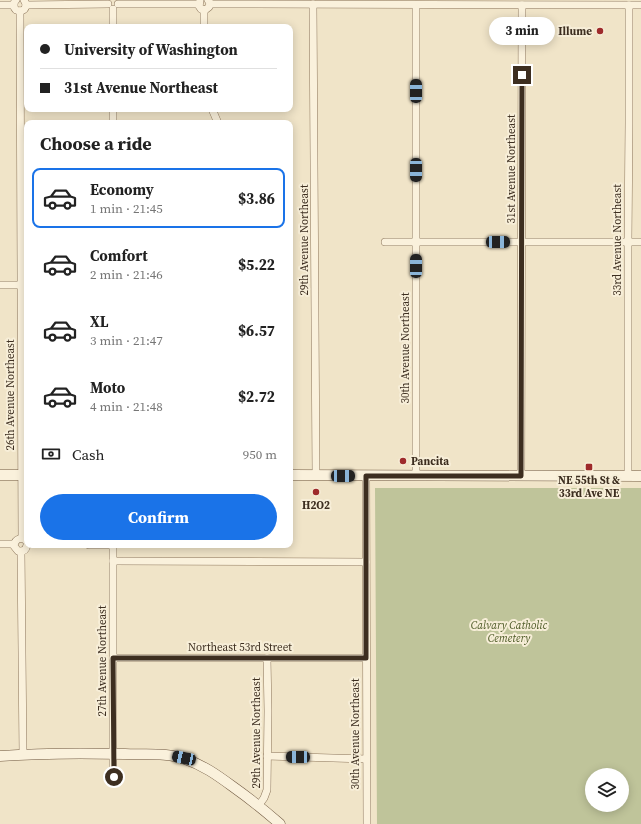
<!DOCTYPE html>
<meta charset="utf-8">
<style>
:root{--surface:#fff;--page:#f6f6f6;--text:#222;--muted:#767676;--line:#e0e0e0;--accent:#1a73e8}
body{margin:0;font-family:"Source Serif 4",serif;background:var(--page);color:var(--text);height:100vh;display:flex;flex-direction:column;font-size:15px;white-space:nowrap}
*{box-sizing:border-box;margin:0}
p{font-size:13px;color:var(--muted)}
.icon{flex:none;width:22px;height:22px;fill:none;stroke:currentColor;stroke-width:2;stroke-linecap:round;stroke-linejoin:round}
.map{position:relative;flex:1;overflow:hidden}
.drawer{position:absolute;left:24px;top:120px;width:269px;height:428px;display:flex;flex-direction:column;background:var(--surface);border-radius:8px;box-shadow:0 2px 10px #0003}
.drawer>*{flex:none}
.guide{position:absolute;left:24px;top:24px;width:269px;height:88px;border-radius:8px;box-shadow:0 2px 10px #0003;display:grid;align-content:center;height:88px;padding:0 16px;background:var(--surface)}
.tools{position:absolute;left:585px;top:768px;display:grid;gap:8px}
.tools a{display:grid;place-items:center;width:44px;height:44px;border-radius:50%;background:var(--surface);box-shadow:0 2px 10px #0003;font-size:20px}
.end{position:absolute;width:18px;height:18px;margin:-9px;border:5px solid #3d2e20;background:#fff;box-shadow:0 0 0 2px #fff}
.from{border-radius:50%}
.bubble{position:absolute;height:28px;border-radius:14px;background:var(--surface);box-shadow:0 2px 10px #0003;font-size:13px;font-weight:700;line-height:28px;text-align:center}
.car{position:absolute;width:12px;height:24px;margin:-12px -6px;border-radius:5px;box-shadow:0 0 3px 1px #0007;background:linear-gradient(#222 24%,#8ab4d8 0 40%,#222 0 76%,#8ab4d8 0 86%,#222 0)}
.guide b{display:flex;align-items:center;gap:14px;height:38px;font-size:15px}
.guide b+b{border-top:1px solid var(--line)}
.guide i{width:10px;height:10px;background:var(--text)}
ul{padding:0;list-style:none}
li{display:flex;align-items:center;gap:12px;height:60px;margin:0 8px 6px;padding:0 8px;border:2px solid transparent;border-radius:8px}
li div{flex:1}
li b{display:block;font-size:15px}
li em{font-style:normal;font-weight:700}
li.on{border-color:var(--accent)}
li>.icon{width:36px;height:36px;stroke-width:1.5}
h2{padding:0 16px;font-size:18px;line-height:48px}
.pay{display:flex;align-items:center;gap:10px;height:44px;padding:0 16px;font-size:15px}
.pay p{margin-inline-start:auto}
.button{display:flex;gap:8px;margin-top:auto;padding:8px 16px}
.button a{flex:1;height:46px;border-radius:24px;background:var(--accent);color:#fff;font-size:16px;font-weight:700;line-height:46px;text-align:center}
.map>svg:first-child{display:block}
.cemetery{fill:#bfc49a;fill-rule:evenodd}
.lines{fill:none;stroke-linecap:round;stroke-linejoin:round}
.minor-casing{stroke:#8d765c;stroke-width:8}
.secondary-casing{stroke:#6f573f;stroke-width:11}
.minor{stroke:#faf1dc;stroke-width:7}
.secondary{stroke:#faf1dc;stroke-width:10}
.route{stroke:#3d2e20;stroke-width:5}
.poi-dot{fill:#9e2a2b;stroke:#f7eed8;stroke-width:1.5}
.labels{text-anchor:middle;dominant-baseline:central;stroke-width:4;stroke-linejoin:round;paint-order:stroke}
.poi-label{font-size:11px;font-weight:bold;fill:#3d2e20;stroke:#f7eed8}
.street-label{font-size:11px;fill:#3d2e20;stroke:#f7eed8}
.park-label{font-size:11px;font-style:italic;fill:#4d5a26;stroke:#f7eed8}
</style>
<div class="map">
<svg width="641" height="824" viewBox="0 0 641 824">
<rect width="100%" height="100%" fill="#f0e4c8"/>
<path class="cemetery" d="M375,488H641V824H377ZM592,775H622V805H592Z"/>
<g class="lines">
<defs>
<g id="minor">
<path d="M16,0C13,3 13,7 16,10C22,12 26,10 26,4L24,0"/>
<polyline points="200,1 199,6 201,9 205,10 209,7 210,3 208,0"/>
<polyline points="118,4 199,4"/>
<polyline points="210,4 641,5"/>
<polyline points="313,4 316,475"/>
<polyline points="0,5 14,5"/>
<polyline points="26,5 108,4"/>
<polyline points="204,10 204,27"/>
<polyline points="20,11 22,538"/>
<polyline points="113,27 113,9"/>
<polyline points="212,109 218,123"/>
<polyline points="113,123 113,109"/>
<polyline points="385,242 641,242"/>
<polyline points="0,285 27,285"/>
<polyline points="366,476 367,824"/>
<polyline points="416,476 416,5"/>
<polyline points="521,476 522,5"/>
<polyline points="628,476 628,242 629,123 629,5"/>
<path d="M27,542C23,536 15,538 14,546L18,551C23,552 26,550 27,545"/>
<polyline points="0,544 14,544"/>
<polyline points="89,545 113,545"/>
<polyline points="113,545 113,777"/>
<polyline points="21,551 23,755"/>
<polyline points="113,561 366,562"/>
<polyline points="113,658 366,658"/>
<polyline points="267,756 366,759"/>
<polyline points="259,805 264,798 267,790 268,711 267,658"/>
</g>
<g id="secondary">
<polyline points="0,475 27,475"/>
<polyline points="290,475 641,476"/>
<path d="M0,756C41,753 83,753 125,754C144,755 166,752 185,759C203,765 217,775 232,786C249,798 264,810 280,824"/>
</g>
</defs>
<use href="#minor" class="minor-casing"/>
<use href="#secondary" class="secondary-casing"/>
<use href="#minor" class="minor"/>
<use href="#secondary" class="secondary"/>
</g>
<g class="lines">
<polyline class="route" points="114,777 113,658 366,658 366,476 521,476 522,75"/>
</g>
<g class="poi-dot">
<circle cx="600" cy="31" r="4"/>
<circle cx="403" cy="461" r="4"/>
<rect x="585" y="463" width="8" height="8" rx="2"/>
<circle cx="316" cy="492" r="4"/>
</g>
<g class="labels">
<g class="poi-label">
<text x="592" y="31" text-anchor="end">Illume</text>
<text x="411" y="461" text-anchor="start">Pancita</text>
<text x="589" y="480">NE 55th St &amp;<tspan x="589" dy="13">33rd Ave NE</tspan></text>
<text x="316" y="505">H2O2</text>
</g>
<g class="street-label">
<text transform="translate(511 169) rotate(-90)">31st Avenue Northeast</text>
<text transform="translate(304 240) rotate(-90)">29th Avenue Northeast</text>
<text transform="translate(617 240) rotate(-90)">33rd Avenue Northeast</text>
<text transform="translate(405 348) rotate(-90)">30th Avenue Northeast</text>
<text transform="translate(10 395) rotate(-90)">26th Avenue Northeast</text>
<text x="240" y="647">Northeast 53rd Street</text>
<text transform="translate(102 661) rotate(-90)">27th Avenue Northeast</text>
<text transform="translate(256 733) rotate(-90)">29th Avenue Northeast</text>
<text transform="translate(355 734) rotate(-90)">30th Avenue Northeast</text>
</g>
<g class="park-label">
<text x="509" y="625">Calvary Catholic<tspan x="509" dy="13">Cemetery</tspan></text>
</g>
</g>
</svg>
<div class="tools">
<a><svg class="icon" aria-label="layers" viewBox="0 0 24 24"><path d="M12 4l9 5-9 5-9-5zM3 14l9 5 9-5"/></svg></a>
</div>
<i class="end from" style="left:114px;top:777px"></i>
<i class="end" style="left:522px;top:75px"></i>
<div class="bubble" style="left:489px;top:17px;width:66px">3 min</div>
<i class="car" style="left:416px;top:91px;rotate:0deg"></i>
<i class="car" style="left:416px;top:170px;rotate:180deg"></i>
<i class="car" style="left:498px;top:242px;rotate:90deg"></i>
<i class="car" style="left:416px;top:266px;rotate:0deg"></i>
<i class="car" style="left:343px;top:476px;rotate:90deg"></i>
<i class="car" style="left:298px;top:757px;rotate:271deg"></i>
<i class="car" style="left:184px;top:758px;rotate:282deg"></i>
<div class="guide">
<b><i class="from"></i>University of Washington</b>
<b><i></i>31st Avenue Northeast</b>
</div>
<section class="drawer">
<h2>Choose a ride</h2>
<ul>
<li class="on"><svg class="icon" aria-label="car" viewBox="0 0 24 24"><path d="M5 17H2v-5l4-1 3-4h7l3 4 3 1v5h-3M9 17h6M6 11h13"/><circle cx="7" cy="17" r="2"/><circle cx="17" cy="17" r="2"/></svg><div><b>Economy</b><p>1 min · 21:45</p></div><em>$3.86</em></li>
<li><svg class="icon" aria-label="car" viewBox="0 0 24 24"><path d="M5 17H2v-5l4-1 3-4h7l3 4 3 1v5h-3M9 17h6M6 11h13"/><circle cx="7" cy="17" r="2"/><circle cx="17" cy="17" r="2"/></svg><div><b>Comfort</b><p>2 min · 21:46</p></div><em>$5.22</em></li>
<li><svg class="icon" aria-label="car" viewBox="0 0 24 24"><path d="M5 17H2v-5l4-1 3-4h7l3 4 3 1v5h-3M9 17h6M6 11h13"/><circle cx="7" cy="17" r="2"/><circle cx="17" cy="17" r="2"/></svg><div><b>XL</b><p>3 min · 21:47</p></div><em>$6.57</em></li>
<li><svg class="icon" aria-label="car" viewBox="0 0 24 24"><path d="M5 17H2v-5l4-1 3-4h7l3 4 3 1v5h-3M9 17h6M6 11h13"/><circle cx="7" cy="17" r="2"/><circle cx="17" cy="17" r="2"/></svg><div><b>Moto</b><p>4 min · 21:48</p></div><em>$2.72</em></li>
</ul>
<div class="pay"><svg class="icon" aria-label="cash" viewBox="0 0 24 24"><path d="M3 7h18v10H3z"/><circle cx="12" cy="12" r="2"/></svg>Cash<p>950 m</p></div>
<div class="button"><a>Confirm</a></div>
</section>
</div>
